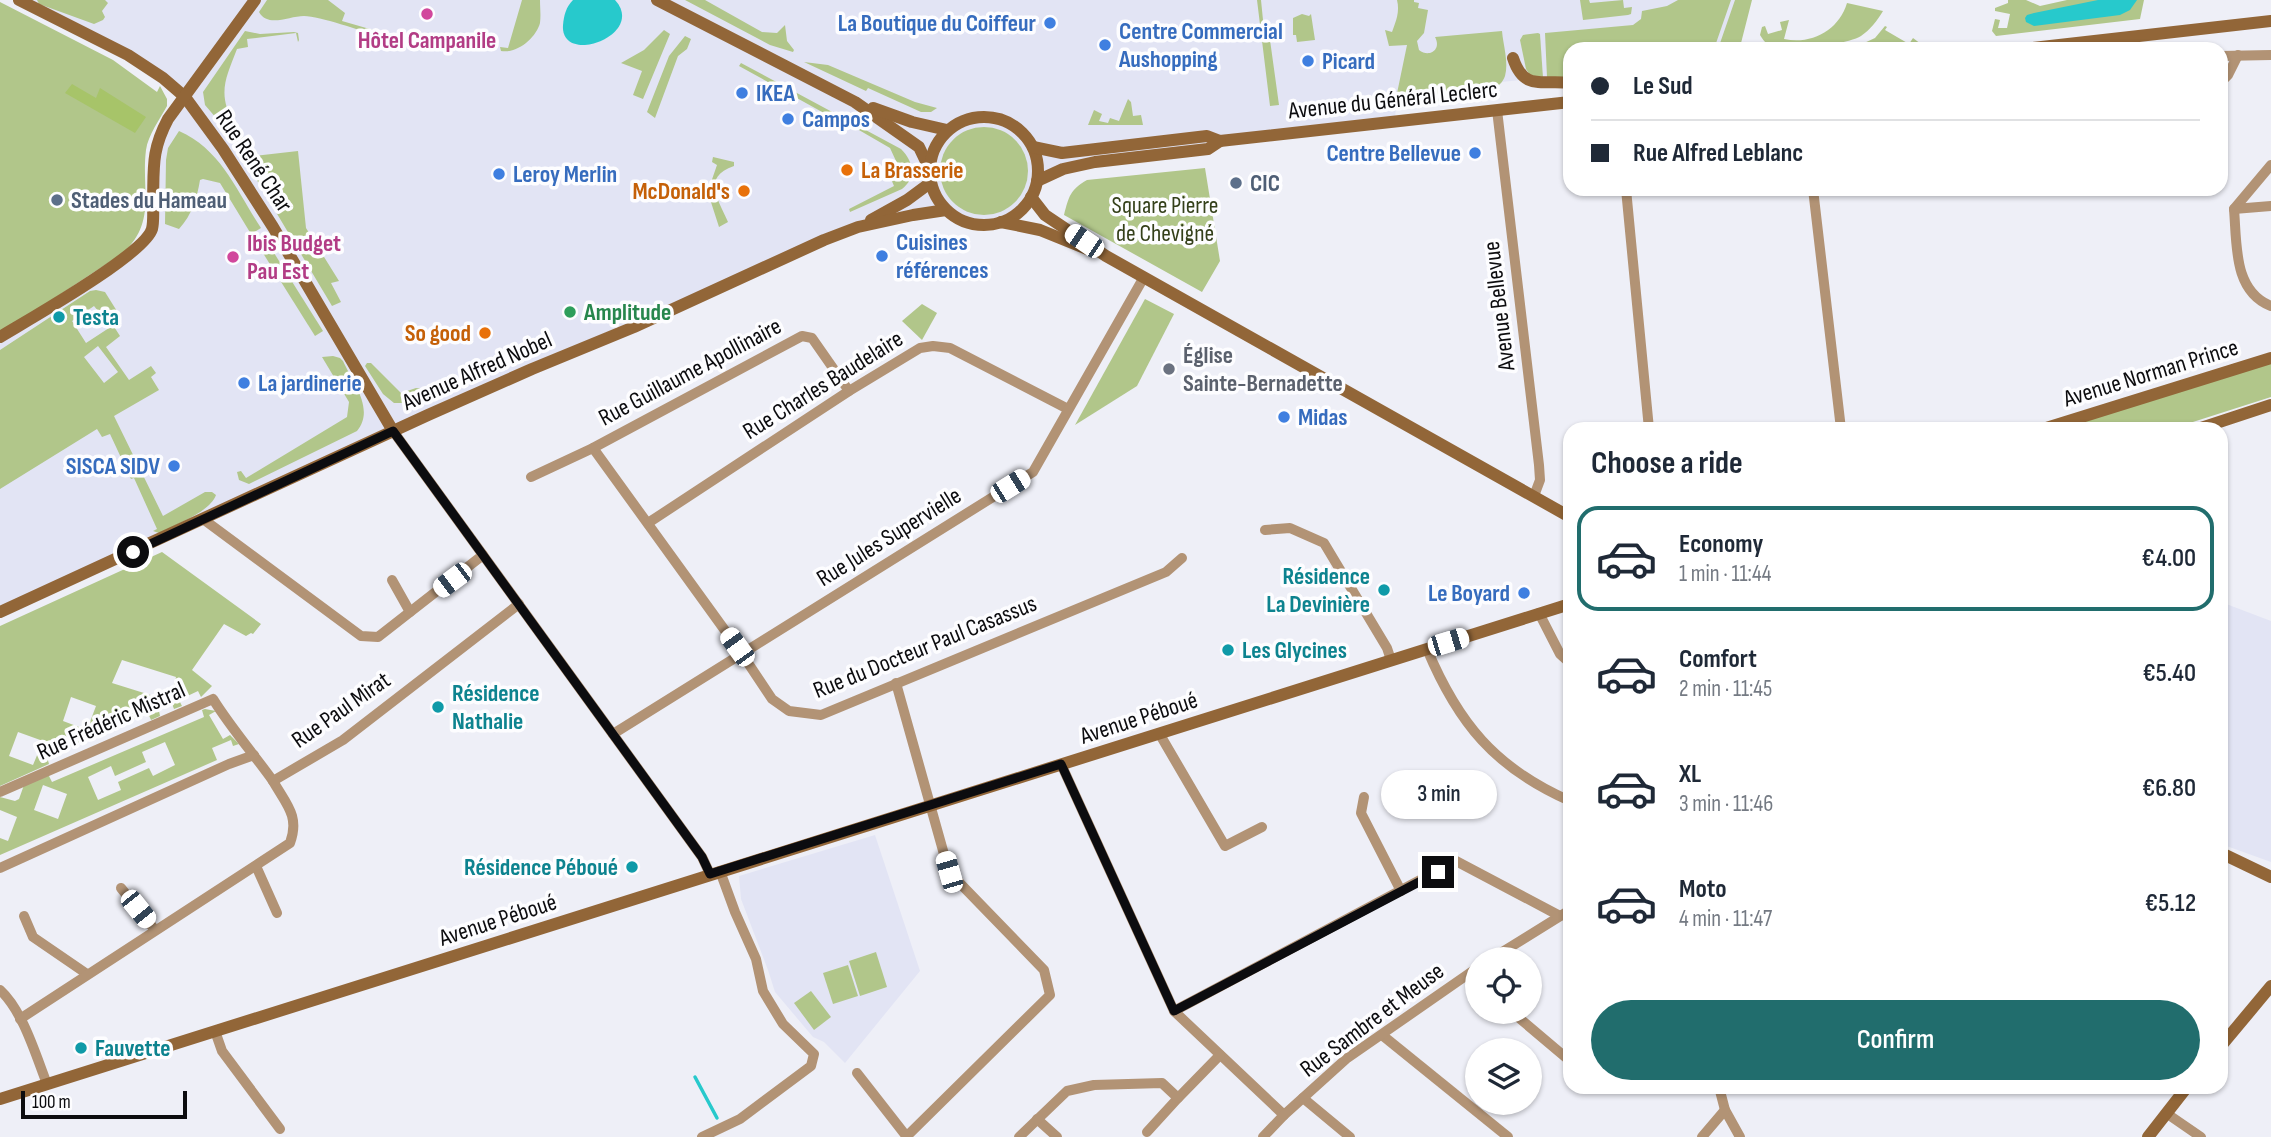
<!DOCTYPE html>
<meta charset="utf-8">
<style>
:root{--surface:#fff;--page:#f6f6f7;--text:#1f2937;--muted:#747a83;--line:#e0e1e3;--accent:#216d6d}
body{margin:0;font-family:"Sofia Sans Condensed",sans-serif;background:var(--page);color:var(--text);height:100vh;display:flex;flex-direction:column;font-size:26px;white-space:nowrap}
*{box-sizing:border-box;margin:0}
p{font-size:23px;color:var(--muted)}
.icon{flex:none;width:38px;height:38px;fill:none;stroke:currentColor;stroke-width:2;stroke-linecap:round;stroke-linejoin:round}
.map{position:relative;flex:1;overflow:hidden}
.panel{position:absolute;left:1563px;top:422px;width:665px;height:672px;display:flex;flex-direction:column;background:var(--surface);border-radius:21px;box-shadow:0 2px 5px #0004}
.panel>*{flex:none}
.banner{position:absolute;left:1563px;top:42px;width:665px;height:154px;border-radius:21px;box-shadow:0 2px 5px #0004;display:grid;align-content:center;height:154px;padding:0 28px;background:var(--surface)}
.tools{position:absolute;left:1465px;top:947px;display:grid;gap:14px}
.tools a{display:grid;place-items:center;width:77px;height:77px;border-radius:50%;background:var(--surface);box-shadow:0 2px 5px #0004;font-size:35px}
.scale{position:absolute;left:21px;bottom:18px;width:166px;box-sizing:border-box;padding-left:7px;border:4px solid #0c0c0f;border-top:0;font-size:19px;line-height:24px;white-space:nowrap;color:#0c0c0f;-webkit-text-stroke:5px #fdfdff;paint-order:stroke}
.end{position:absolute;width:32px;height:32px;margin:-16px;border:9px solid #0c0c0f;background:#fff;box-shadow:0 0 0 4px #fff}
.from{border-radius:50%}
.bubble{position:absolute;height:49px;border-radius:24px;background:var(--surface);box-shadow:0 2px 5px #0004;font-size:23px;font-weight:600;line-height:49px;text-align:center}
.car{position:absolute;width:21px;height:42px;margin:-21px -10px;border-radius:9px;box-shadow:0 0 5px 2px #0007;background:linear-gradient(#fff 24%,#345 0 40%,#fff 0 76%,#345 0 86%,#fff 0)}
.banner b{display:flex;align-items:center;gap:24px;height:66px;font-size:26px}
.banner b+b{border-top:2px solid var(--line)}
.banner i{width:18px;height:18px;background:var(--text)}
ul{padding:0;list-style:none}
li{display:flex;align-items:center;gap:21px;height:105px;margin:0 14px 10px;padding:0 14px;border:4px solid transparent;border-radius:21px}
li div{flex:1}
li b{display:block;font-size:26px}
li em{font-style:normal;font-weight:600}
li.on{border-color:var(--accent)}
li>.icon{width:63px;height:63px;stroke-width:1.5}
h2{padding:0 28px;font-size:32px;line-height:84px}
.primary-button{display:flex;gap:14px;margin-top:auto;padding:14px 28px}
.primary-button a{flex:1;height:80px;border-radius:42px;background:var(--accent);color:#fff;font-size:28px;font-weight:600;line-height:80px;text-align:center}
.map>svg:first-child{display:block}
.built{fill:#e2e4f4}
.green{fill:#b1c68a;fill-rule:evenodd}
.forest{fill:#a7c469}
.water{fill:#27c9cc}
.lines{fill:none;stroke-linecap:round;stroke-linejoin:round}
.stream{stroke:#27c9cc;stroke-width:3.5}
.street{stroke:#b29375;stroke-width:10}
.secondary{stroke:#926638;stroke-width:12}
.route{stroke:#0c0c0f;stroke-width:9}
.hotel-dot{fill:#d1479c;stroke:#fdfdff;stroke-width:2.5}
.shop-dot{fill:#3f7fe0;stroke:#fdfdff;stroke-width:2.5}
.food-dot{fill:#e8710a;stroke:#fdfdff;stroke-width:2.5}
.service-dot{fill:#5c6f8a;stroke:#fdfdff;stroke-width:2.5}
.leisure-dot{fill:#2e9e5b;stroke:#fdfdff;stroke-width:2.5}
.culture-dot{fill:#0f9aa8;stroke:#fdfdff;stroke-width:2.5}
.worship-dot{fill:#6b7280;stroke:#fdfdff;stroke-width:2.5}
.labels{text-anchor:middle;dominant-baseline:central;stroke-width:7;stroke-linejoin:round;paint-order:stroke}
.shop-label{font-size:24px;font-weight:bold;fill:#366cbe;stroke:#fdfdff;text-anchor:start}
.hotel-label{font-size:24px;font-weight:bold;fill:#b23c85;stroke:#fdfdff}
.street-label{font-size:24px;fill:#0c0c0f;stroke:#fdfdff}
.food-label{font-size:24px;font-weight:bold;fill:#c56008;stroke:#fdfdff;text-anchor:end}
.service-label{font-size:24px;font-weight:bold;fill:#4e5e75;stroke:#fdfdff;text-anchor:start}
.park-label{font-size:24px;fill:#34401a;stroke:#fdfdff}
.leisure-label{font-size:24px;font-weight:bold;fill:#27864d;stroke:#fdfdff;text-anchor:start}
.culture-label{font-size:24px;font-weight:bold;fill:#0d838f;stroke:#fdfdff;text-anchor:start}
.worship-label{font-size:24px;font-weight:bold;fill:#5b616d;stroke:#fdfdff;text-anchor:start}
</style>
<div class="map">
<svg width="2271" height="1137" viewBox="0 0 2271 1137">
<rect width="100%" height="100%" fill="#eeeff7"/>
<g class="built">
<polygon points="19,0 1745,0 1730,49 1570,49 1570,77 1559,76 1501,82 1482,95 1407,104 1405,101 1396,103 1395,121 1118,159 1037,181 1031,197 1023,208 1013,217 1001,222 986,225 972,224 958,219 946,210 858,227 0,612 0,337 146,239 153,160 184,97 163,78"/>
<polygon points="2221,602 2271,621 2271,862 2221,844"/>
<polygon points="875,835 920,971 845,1063 824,1042 813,1037 775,992 768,970 741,899 739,876"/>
</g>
<g class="green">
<polygon points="37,0 105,0 108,3 102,11 105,17 103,20 94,24 39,4"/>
<path d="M267,0H328L345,13L342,21L380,32L379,36C361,31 320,16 304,16C289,16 268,28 259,12Z"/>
<path d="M522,0H540C540,8 541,15 540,23C536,38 517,54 501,51L500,47L508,48Z"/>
<polygon points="685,0 705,0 762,32 777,33 785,25 787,41 794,50 793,52 770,45"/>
<polygon points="1257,0 1261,0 1265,40 1270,40 1279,105 1270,106"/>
<path d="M1397,0H1414V2L1419,3L1418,8L1428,10L1424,33L1417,41L1419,50C1429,58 1442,50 1435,37L1502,31C1503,44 1509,63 1505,76C1497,102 1431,101 1407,104L1405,101L1395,103L1407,45L1389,46L1385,30L1392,32C1396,21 1400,12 1397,0Z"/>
<polygon points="1580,0 1589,0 1590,3 1623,0 1624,8 1632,7 1631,14 1628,15 1583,20"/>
<polygon points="1678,0 1731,0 1714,49 1570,49 1570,77 1547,77 1545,33 1633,25 1641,19 1642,11 1667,6"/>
<polygon points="1735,0 1752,0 1740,47 1748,49 1718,49"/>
<polygon points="2008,0 2026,0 2040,6 2067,0 2144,0 2140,19 1996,36 1992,31 1995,19 2000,20 1998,28 2007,28 2010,14 1995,11 1995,8 2008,3"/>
<path d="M0,2L113,60L157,92L160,86L167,99V106C160,119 148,135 146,150C141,190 157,222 123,253L0,334Z"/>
<path d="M1847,3L1883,11C1877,21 1870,30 1861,36C1847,45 1787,51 1772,46C1766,44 1763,40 1760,35L1762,27L1765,26L1768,34L1782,30L1780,22L1789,20L1784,39C1812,45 1839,30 1847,3Z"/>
<polygon points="1302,14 1309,16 1311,14 1315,40 1297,42 1296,35 1293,35 1293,18"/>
<polygon points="1885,26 1887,27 1885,30 1909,44 1913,38 1921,44 1872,49 1851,49 1875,38"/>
<polygon points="664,30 670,34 643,99 633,95 642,71 621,63 644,50"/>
<path d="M245,31L260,34L294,32L298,33L299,40L298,42L296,33L247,39L248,47L237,49C225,80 217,94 235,126L228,132L205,105L203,92Z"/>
<polygon points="1538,33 1540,34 1543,78 1530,75 1526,69 1520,40 1523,35"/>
<polygon points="685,36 691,39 687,49 678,56 655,118 647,112 669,56"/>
<polygon points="804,62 828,65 915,102 937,108 931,112 921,112 868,88 866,91"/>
<path d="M741,63L901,149C913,161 917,177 902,189L850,212L849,209L894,186L891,179L902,174L890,148L852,126L843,133L838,130L842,123L739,66Z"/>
<polygon points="1128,99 1131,102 1133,116 1141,115 1143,125 1088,125 1094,110 1102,114 1099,121 1108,123 1110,118 1119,121"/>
<circle cx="984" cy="171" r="44"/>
<path d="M179,131C222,150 237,192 261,228L251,234L220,183L203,179L200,180C197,198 192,215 179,229L165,224L166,160L168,148Z"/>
<polygon points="241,135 253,156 298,151 306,228 339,281 331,283 341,302 332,306 233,140 235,137"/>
<path d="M713,157L734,162V166C701,178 718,198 728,222L719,227L709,196L699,198L700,189L708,191L717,165L712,162Z"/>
<path d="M1205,168L1220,261L1202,292L1064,215C1069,196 1070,190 1087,180Z"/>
<polygon points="264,237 323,331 315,336 256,242"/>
<path d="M96,290L105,292L120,316L111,322L120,336L106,347L129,380L151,366L156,373L151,377L159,390L114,416L163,516L205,492H212L216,495C210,512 175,525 159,533L153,531L157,529L134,478L131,479L110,434L102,437L97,429L0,489V350L90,291ZM94,306L99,312L105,309L110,317L104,321L109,328L86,343L72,321ZM98,346L118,372L104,383L84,357Z"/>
<polygon points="1145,299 1174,314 1137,386 1075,425"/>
<polygon points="922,304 937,313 922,340 902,321"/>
<path d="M333,356L340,358L343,361C353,383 375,409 357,431L249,484L239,480L237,472L241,471L246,478L347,417L349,402L322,357Z"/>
<polygon points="2271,362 2271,397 2171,429 2059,429"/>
<polygon points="367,363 371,363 401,393 416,388 430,390 453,381 457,388 419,404 415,400 406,403 394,403 383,394 365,366"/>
<path d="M162,552L261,624L253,634L251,633L246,636L224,624L192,670L212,686L201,697L198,691L179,700L182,706L174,709L171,701L176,677L122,660L112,683L160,698L158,706L160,716L151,720L148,713L47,757L49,764L0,786V626ZM71,697L96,706L87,730L63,721ZM18,732L43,741L33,765L9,756Z"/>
<path d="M205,709L216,711L209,715L223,739L230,735L239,744L233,746L231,740L212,748L217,760L0,855V838L8,841L17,817L0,810V797L15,801L19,799L24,785L48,774L52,782L204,717L202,710ZM165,742L175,765L153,776L149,768L118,782L121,790L98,800L88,777L111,766L115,776L146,762L142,752ZM43,785L67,794L58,819L34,810Z"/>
<polygon points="876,952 887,987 860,996 849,961"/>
<polygon points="848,965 858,996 833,1004 823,973"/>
<polygon points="811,991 831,1017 814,1030 794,1003"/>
</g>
<polygon class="forest" points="72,84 96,98 100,88 146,117 135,133 65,93"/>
<g class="water">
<path d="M573,0H615C647,35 560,67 563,25C564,15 566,7 573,0Z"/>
<polygon points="2098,0 2137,0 2130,10 2120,15 2034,26 2026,22 2025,18 2027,15 2034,13"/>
</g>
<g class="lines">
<polyline class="stream" points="695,1077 717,1118"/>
<g class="street">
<polyline points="2221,56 2271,55"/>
<polyline points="2221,82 2228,75 2238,55"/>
<polyline points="1497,110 1539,465 1540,480 1534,496"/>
<path d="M2271,165L2234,209C2237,244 2233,291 2271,306"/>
<polyline points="1626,189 1649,429"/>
<polyline points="1813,189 1841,429"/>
<polyline points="2234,209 2271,206"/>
<polyline points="393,431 702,857 710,874"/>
<polyline points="593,448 742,654 772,699 789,711 821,715 1166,572 1182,558"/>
<polyline points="531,477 593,448 802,336 812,338 849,391"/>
<polyline points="203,519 361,636 378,637 483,555"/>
<polyline points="648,523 849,391 920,348 933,346 950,348 1068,409"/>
<polyline points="1265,530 1290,528 1324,543 1387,648 1391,660"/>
<polyline points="392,580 410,612"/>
<polyline points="1539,613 1560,654 1570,663"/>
<path d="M1427,649C1458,723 1495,768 1570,801"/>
<polyline points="896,683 949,872 1044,970 1050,995 907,1136"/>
<polyline points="1159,733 1225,846 1262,827"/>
<polyline points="613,734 1033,472 1144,277"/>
<polyline points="1061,764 1174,1011 1284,1115"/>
<path d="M0,792L213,699C231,728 253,753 273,781"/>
<polyline points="1364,797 1361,813 1401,891"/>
<polyline points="256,866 277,913"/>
<polyline points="0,868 229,764 254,755"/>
<polyline points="121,888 155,930"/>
<polyline points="24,916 33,937 87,974"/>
<polyline points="1491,959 1570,910"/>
<path d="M0,990C23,1011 36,1056 47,1084"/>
<polyline points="1174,1011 1456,861 1560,916"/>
<polyline points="1512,1012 1570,1061"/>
<path d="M20,1019L290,843C300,816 286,804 273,781L343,740L519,604"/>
<polyline points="215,1031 222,1051 280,1129"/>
<polyline points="1382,1035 1508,1137"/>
<polyline points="857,1073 907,1137"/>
<polyline points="1599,1087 1600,1087"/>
<polyline points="1719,1087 1725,1110 1740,1137"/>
<polyline points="1303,1098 1350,1137"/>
<polyline points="2166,1113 2201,1137"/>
<polyline points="1037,1119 1057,1137"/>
<polyline points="1147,1132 1178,1098"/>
<polyline points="702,1137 740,1119 756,1107 811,1066 814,1054 783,1024 763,991 756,959 735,912 720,871"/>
<polyline points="1019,1137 1067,1091 1094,1085 1162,1083 1178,1098 1220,1055"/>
<polyline points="1263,1137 1284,1115 1346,1059 1477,968"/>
<polyline points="1702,1137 1725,1110"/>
</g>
<g class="secondary">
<polyline points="19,0 128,55 163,78 185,97 223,149 273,227 393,431"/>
<polyline points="657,0 855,102 919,147 929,168"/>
<polyline points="2024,49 2271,21"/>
<path d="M1513,58C1524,92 1543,79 1570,83"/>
<polyline points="873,108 912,122 947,130"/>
<circle cx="984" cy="171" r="54"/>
<polyline points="1033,147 1062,153 1207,136 1220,141 1570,102"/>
<polyline points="1037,181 1063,169 1095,162 1208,149 1220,141"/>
<polyline points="1031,197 1045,215 1106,256 1570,517"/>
<polyline points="871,220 907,200 930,183"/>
<polyline points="1001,222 1040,230 1087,249"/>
<path d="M0,337C28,320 144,255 152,229C154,221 153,211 153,202C154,168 151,151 168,119L255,0"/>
<polyline points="2043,429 2271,358"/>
<polyline points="2198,429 2271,405"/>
<polyline points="0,612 428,415 532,369 634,327 824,240 858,227 913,215 946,210"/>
<polyline points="2221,853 2271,877"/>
<polyline points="2221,1046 2271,986"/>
<polyline points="0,1099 1570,604"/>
<polyline points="2148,1137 2187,1087"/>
</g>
</g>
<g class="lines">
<polyline class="route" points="133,552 393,431 702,857 710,874 1061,764 1174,1011 1438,872"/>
</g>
<g class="hotel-dot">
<circle cx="427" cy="14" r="7"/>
<circle cx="233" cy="257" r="7"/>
</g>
<g class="shop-dot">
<circle cx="1050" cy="23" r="7"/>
<circle cx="1105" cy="45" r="7"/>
<circle cx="1308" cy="61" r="7"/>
<circle cx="742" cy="93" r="7"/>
<circle cx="788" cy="119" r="7"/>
<circle cx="1475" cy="153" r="7"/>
<circle cx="499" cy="174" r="7"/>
<circle cx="882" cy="256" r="7"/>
<circle cx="244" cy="383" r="7"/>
<circle cx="1284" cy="417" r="7"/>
<circle cx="174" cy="466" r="7"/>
<circle cx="1524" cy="593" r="7"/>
</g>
<g class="food-dot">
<circle cx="847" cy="170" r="7"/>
<circle cx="744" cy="191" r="7"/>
<circle cx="485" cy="333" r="7"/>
</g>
<g class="service-dot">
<circle cx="1236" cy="183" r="7"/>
<circle cx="57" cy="200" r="7"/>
</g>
<circle class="leisure-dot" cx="570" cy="312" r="7"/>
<g class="culture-dot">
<circle cx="59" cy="317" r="7"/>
<circle cx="1384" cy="590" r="7"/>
<circle cx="1228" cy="650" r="7"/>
<circle cx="438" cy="707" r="7"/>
<circle cx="632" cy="867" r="7"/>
<circle cx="81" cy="1048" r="7"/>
</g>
<circle class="worship-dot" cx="1169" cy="369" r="7"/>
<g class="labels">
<g class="shop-label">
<text x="1036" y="23" text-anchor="end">La Boutique du Coiffeur</text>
<text x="1119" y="31">Centre Commercial<tspan x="1119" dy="28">Aushopping</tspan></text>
<text x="1322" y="61">Picard</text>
<text x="756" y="93">IKEA</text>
<text x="802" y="119">Campos</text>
<text x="1461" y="153" text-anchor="end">Centre Bellevue</text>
<text x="513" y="174">Leroy Merlin</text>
<text x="896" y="242">Cuisines<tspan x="896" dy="28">références</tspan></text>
<text x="258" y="383">La jardinerie</text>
<text x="1298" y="417">Midas</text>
<text x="160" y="466" text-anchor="end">SISCA SIDV</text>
<text x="1510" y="593" text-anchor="end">Le Boyard</text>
</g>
<g class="hotel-label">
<text x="427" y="40">Hôtel Campanile</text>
<text x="247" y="243" text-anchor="start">Ibis Budget<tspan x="247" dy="28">Pau Est</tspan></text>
</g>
<g class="street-label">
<text transform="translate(1393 100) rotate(-6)">Avenue du Général Leclerc</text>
<text transform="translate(254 161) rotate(56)">Rue René Char</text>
<text transform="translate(1499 306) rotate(-97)">Avenue Bellevue</text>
<text transform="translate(477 371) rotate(-24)">Avenue Alfred Nobel</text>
<text transform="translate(690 372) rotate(-28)">Rue Guillaume Apollinaire</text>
<text transform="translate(2151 373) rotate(-17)">Avenue Norman Prince</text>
<text transform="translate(823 385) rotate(-32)">Rue Charles Baudelaire</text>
<text transform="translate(889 537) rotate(-32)">Rue Jules Supervielle</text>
<text transform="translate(925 647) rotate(-22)">Rue du Docteur Paul Casassus</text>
<text transform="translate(341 710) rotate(-35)">Rue Paul Mirat</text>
<text transform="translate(1139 718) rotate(-18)">Avenue Péboué</text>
<text transform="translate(111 721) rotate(-24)">Rue Frédéric Mistral</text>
<text transform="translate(498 920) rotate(-18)">Avenue Péboué</text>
<text transform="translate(1372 1020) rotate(-37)">Rue Sambre et Meuse</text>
</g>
<g class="food-label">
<text x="861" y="170" text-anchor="start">La Brasserie</text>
<text x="730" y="191">McDonald's</text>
<text x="471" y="333">So good</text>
</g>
<g class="service-label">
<text x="1250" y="183">CIC</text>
<text x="71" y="200">Stades du Hameau</text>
</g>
<g class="park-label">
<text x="1165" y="205">Square Pierre<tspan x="1165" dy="28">de Chevigné</tspan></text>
</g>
<g class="leisure-label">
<text x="584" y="312">Amplitude</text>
</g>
<g class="culture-label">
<text x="73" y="317">Testa</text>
<text x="1370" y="576" text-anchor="end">Résidence<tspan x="1370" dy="28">La Devinière</tspan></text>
<text x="1242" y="650">Les Glycines</text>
<text x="452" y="693">Résidence<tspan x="452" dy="28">Nathalie</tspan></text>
<text x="618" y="867" text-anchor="end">Résidence Péboué</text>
<text x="95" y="1048">Fauvette</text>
</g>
<g class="worship-label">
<text x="1183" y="355">Église<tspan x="1183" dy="28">Sainte-Bernadette</tspan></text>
</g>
</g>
</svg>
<div class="tools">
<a><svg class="icon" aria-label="locate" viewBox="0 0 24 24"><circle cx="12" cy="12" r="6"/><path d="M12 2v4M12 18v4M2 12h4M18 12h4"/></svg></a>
<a><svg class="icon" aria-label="layers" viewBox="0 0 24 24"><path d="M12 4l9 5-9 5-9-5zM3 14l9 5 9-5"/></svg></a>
</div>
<div class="scale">100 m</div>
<i class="end from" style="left:133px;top:552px"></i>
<i class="end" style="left:1438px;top:872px"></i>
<div class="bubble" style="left:1381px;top:770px;width:116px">3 min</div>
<i class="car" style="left:1084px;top:241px;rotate:304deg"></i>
<i class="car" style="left:1010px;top:486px;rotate:58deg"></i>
<i class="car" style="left:452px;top:580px;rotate:233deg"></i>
<i class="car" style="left:1448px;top:642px;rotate:73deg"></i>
<i class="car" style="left:737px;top:647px;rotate:324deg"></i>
<i class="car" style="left:949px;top:872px;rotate:344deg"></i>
<i class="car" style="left:138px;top:909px;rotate:141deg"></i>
<div class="banner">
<b><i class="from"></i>Le Sud</b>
<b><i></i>Rue Alfred Leblanc</b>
</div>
<section class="panel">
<h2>Choose a ride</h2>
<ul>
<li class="on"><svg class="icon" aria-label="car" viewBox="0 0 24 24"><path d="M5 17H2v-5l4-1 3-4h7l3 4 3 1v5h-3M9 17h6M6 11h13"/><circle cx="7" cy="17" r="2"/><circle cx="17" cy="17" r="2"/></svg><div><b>Economy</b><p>1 min · 11:44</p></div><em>€4.00</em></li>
<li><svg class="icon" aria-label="car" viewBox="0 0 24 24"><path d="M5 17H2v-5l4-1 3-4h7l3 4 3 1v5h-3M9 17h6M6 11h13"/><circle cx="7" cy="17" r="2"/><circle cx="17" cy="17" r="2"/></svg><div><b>Comfort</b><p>2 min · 11:45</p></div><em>€5.40</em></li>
<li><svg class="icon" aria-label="car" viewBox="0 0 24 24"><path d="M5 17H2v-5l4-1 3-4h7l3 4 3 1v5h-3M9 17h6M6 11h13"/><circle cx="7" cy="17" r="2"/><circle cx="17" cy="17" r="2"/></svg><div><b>XL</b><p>3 min · 11:46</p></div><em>€6.80</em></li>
<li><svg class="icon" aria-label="car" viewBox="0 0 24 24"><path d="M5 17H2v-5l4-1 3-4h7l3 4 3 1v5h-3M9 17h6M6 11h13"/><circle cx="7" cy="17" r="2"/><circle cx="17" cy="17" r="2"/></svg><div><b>Moto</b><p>4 min · 11:47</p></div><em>€5.12</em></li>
</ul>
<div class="primary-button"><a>Confirm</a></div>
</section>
</div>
